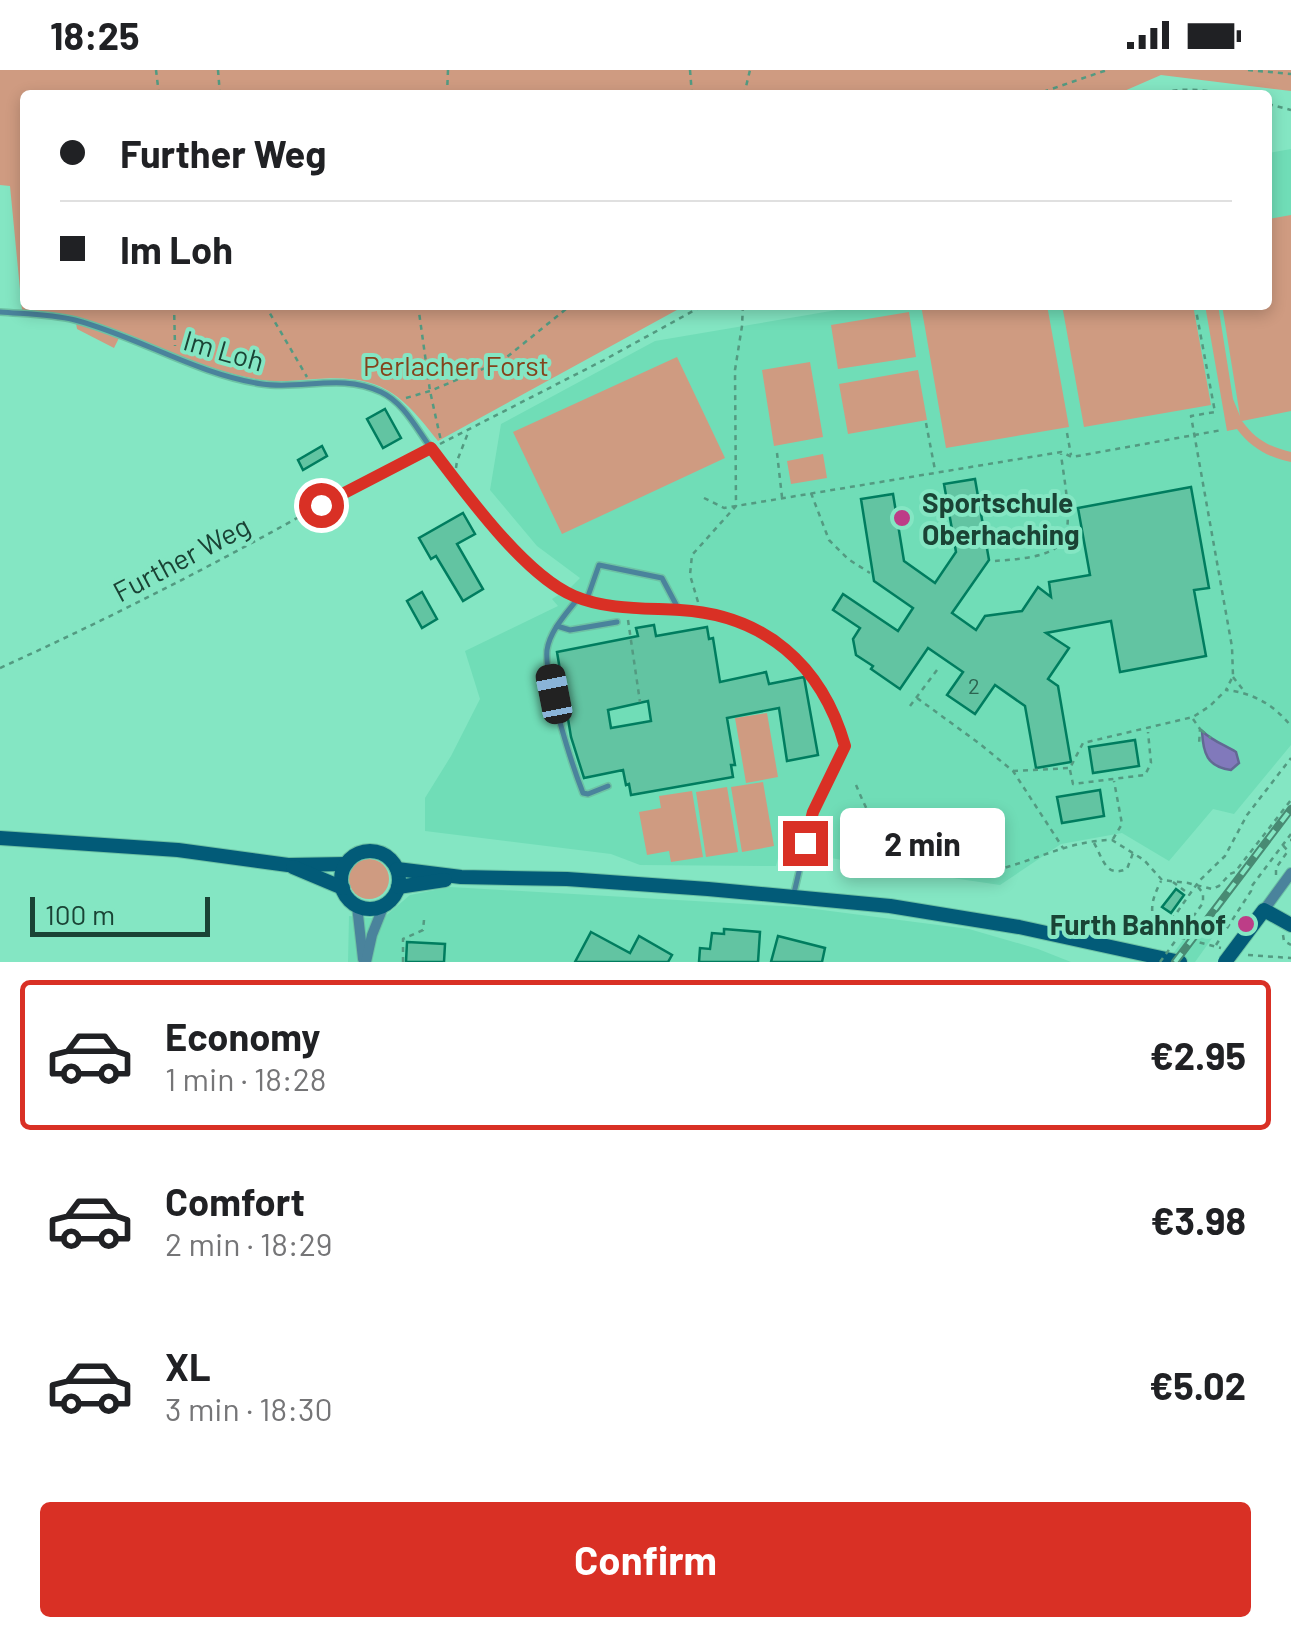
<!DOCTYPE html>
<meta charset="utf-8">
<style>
:root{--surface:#fff;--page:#f6f6f6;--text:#202124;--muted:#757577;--line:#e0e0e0;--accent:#d93025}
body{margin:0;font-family:Barlow,sans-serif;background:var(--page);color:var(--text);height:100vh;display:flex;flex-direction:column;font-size:38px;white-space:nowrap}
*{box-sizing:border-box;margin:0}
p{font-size:32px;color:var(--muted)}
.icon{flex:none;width:55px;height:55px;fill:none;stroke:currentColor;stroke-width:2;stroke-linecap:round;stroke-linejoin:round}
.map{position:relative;height:892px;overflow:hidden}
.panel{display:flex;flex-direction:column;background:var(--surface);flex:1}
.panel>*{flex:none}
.banner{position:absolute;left:20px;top:20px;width:1252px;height:220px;border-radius:10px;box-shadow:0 5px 15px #0003;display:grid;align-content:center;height:220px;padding:0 40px;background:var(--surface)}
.scale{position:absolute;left:30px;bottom:25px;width:180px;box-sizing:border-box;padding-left:10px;border:5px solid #1a4335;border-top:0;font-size:28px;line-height:35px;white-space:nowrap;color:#1a4335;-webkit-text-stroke:8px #84e6c3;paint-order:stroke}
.end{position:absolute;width:45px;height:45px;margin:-22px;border:12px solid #d93025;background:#fff;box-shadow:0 0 0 5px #fff}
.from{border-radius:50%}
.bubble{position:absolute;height:70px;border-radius:10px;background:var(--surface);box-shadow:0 5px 15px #0003;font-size:32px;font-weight:700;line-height:70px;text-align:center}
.car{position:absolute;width:30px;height:60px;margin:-30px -15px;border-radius:12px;box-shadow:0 0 8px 2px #0007;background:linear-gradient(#222 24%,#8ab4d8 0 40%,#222 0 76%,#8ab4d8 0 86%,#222 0)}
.banner b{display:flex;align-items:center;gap:35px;height:95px;font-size:38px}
.banner b+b{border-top:2px solid var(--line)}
.banner i{width:25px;height:25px;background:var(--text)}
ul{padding:18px 0 0;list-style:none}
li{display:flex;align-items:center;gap:30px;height:150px;margin:0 20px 15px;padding:0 20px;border:5px solid transparent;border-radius:10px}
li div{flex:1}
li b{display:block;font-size:38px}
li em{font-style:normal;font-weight:700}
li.current{border-color:var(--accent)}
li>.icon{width:90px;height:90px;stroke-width:1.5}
.cta{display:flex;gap:20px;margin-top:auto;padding:20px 40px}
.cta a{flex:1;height:115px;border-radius:10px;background:var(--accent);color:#fff;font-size:40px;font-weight:700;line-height:115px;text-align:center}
.status{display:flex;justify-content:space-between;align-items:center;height:70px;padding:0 50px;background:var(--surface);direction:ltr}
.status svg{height:28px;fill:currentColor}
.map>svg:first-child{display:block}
.built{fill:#70ddb7}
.green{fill:#cf9b81}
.water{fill:#8179bb;stroke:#626993;stroke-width:2.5}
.building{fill:#62c4a2;stroke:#007d5f;stroke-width:2.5;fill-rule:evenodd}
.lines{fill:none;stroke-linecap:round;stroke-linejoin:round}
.lane-casing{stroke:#6dc2a4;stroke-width:8}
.street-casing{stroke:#6dc2a4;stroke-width:12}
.secondary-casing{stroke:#6dc2a4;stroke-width:16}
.path{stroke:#539a81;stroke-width:2.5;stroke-dasharray:5 5;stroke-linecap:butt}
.lane{stroke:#4a839c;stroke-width:5}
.street{stroke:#4a839c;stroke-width:10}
.secondary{stroke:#025b78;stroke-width:14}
.rail-casing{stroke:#488a73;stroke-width:8}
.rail{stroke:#84e6c3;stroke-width:4;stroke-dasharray:11;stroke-linecap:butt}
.secondary-bridge-casing{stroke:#6dc2a4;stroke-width:16;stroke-linecap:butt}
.path-bridge{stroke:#539a81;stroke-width:2.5;stroke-dasharray:5 5;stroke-linecap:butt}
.secondary-bridge{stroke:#025b78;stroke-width:14}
.route{stroke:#d93025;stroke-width:12}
.poi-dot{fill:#bd3d87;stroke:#84e6c3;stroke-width:4}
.labels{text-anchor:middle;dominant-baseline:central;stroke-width:8;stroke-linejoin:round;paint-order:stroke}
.number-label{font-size:22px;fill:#2c6350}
.street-label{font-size:28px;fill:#1a4335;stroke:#84e6c3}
.park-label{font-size:28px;fill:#84431c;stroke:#84e6c3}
.poi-label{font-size:28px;font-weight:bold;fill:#1a4335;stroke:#84e6c3;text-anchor:start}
</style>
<div class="status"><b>18:25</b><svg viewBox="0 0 49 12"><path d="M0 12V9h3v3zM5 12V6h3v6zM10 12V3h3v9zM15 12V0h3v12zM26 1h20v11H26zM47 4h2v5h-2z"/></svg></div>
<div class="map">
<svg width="1291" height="892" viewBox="0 0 1291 892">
<rect width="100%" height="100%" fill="#84e6c3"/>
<g class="built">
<polygon points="1291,79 1291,675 1234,744 1213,739 1169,791 1122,763 1061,774 1000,815 864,795 781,777 776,796 640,795 611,784 425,761 425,728 451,686 480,629 465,581 558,536 552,529 570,518 580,508 537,476 490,420 501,354 655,271 866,235 1268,235 1268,83"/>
<polygon points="450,817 799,837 969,859 1038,879 1071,892 348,892 349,846 382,849 410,825"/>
<polygon points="1189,862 1215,864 1195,892 1167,892"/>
</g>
<g class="green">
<path d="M0,0H1291V21L1161,5L1115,25H25V235H686L438,371C400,322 380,304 315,309C297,310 278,313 261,310C213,302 166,281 122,262L114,278L77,259L75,247L22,240L10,116L0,115Z"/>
<path d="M1291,145V341L1242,351C1255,369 1269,377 1291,382V392C1269,388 1250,377 1237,359L1227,361L1205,235H1218L1233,329L1240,346L1222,235H1268V149Z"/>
<polygon points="921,235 1047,235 1069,357 946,378"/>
<polygon points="1062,235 1193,235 1211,335 1084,357"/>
<polygon points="909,242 916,287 838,299 831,255"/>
<polygon points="677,287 725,388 562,464 513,362"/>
<polygon points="810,292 823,367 774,376 762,300"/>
<polygon points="918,300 927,350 848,364 839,314"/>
<polygon points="823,384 827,408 791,414 787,391"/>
<polygon points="767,643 778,707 746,713 735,648"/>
<polygon points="763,712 774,776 742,782 731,717"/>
<polygon points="727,717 738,782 706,787 696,722"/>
<polygon points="692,721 703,787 671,792 669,781 647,785 639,742 661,738 659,726"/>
<circle cx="369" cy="809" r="20"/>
</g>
<path class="water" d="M1202,661C1214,672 1223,674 1236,682L1239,693L1231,700C1207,697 1203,683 1202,661Z"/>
<g class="building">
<polygon points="385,339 401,368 383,378 367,349"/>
<polygon points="322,376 327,386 303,400 298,390"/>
<polygon points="975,409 989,490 952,543 976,560 985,546 1022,541 1038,517 1051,527 1049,512 1090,505 1078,438 1191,417 1209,518 1194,520 1206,586 1120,602 1111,551 1046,563 1069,578 1048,609 1058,616 1071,692 1036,698 1025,636 995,615 975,644 947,625 963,602 928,578 900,619 871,599 873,596 856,585 853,569 860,558 833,540 843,524 898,561 913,538 874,511 861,429 893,424 904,491 935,513 956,482 944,414"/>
<polygon points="463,443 475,464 457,474 483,519 463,531 436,486 431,489 419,468"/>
<polygon points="422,522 437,549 422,558 407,531"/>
<path d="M654,555L656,566L707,557L709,569L713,568L720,612L766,602L769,614L804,607L818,685L787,691L779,638L727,648L735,695H731L733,707L631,725L629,714L626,715L623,700L584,708L571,667L557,582L638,566L636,558ZM648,631L651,651L611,658L608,640Z"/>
<polygon points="1135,670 1139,696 1093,703 1089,677"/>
<polygon points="1100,720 1104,746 1062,753 1057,727"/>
<polygon points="1176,819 1184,825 1171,843 1162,837"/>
<polygon points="724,859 760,862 758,892 699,892 700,878 710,879 712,863 724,864"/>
<polygon points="591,862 630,883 639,866 672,885 668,892 575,892"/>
<polygon points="778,866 825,878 822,892 771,892"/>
<polygon points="407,872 445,874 444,892 406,892"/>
</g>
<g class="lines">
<defs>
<g id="lane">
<path d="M0,242C25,244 51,244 75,250C139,267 196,304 262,314C302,320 341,303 381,322C404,333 416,358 431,378C465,423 521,500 571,524C587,532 620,538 637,540C653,542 668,539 683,540C768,547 822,595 845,676L813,742L794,823"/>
<polyline points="321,435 431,378"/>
<path d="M579,527C567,543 550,560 547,580C544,608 572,695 583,723L588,724L608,716"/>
<polyline points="587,529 599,495 662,508 679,540"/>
<polyline points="557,556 570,560 617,552"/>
</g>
<g id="street">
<polyline points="357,836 363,889"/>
<polyline points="1264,840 1291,803"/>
<polyline points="366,892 372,865 384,835"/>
</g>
<g id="secondary">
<polyline points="0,768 178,780 288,795 346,794"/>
<circle cx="370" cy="810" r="29"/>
<polyline points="293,797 343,818"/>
<polyline points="397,799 461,807 567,809 708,819 890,836 1019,857 1180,892"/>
<polyline points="398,817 445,810"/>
<polyline points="1246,864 1264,840 1291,855"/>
</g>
</defs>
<use href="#lane" class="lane-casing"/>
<use href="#street" class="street-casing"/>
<use href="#secondary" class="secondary-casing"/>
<g class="path">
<polyline points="156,0 159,25"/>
<polyline points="218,0 220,25"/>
<polyline points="690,0 692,25"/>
<polyline points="1248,0 1291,4"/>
<polyline points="447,25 448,0"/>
<polyline points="744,25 750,0"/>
<polyline points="1034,25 1107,0"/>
<path d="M1153,25C1177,17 1204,19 1228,25"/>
<polyline points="1268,34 1291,40"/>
<polyline points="174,235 175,276"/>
<polyline points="265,235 307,307"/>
<polyline points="418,235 430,321 441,371"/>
<path d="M1195,235L1215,342L1191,346L1232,577L1233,606L1226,620C1253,623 1273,634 1291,656"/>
<polyline points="406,328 430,321 502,291 571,235"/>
<polyline points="926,353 935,400"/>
<polyline points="1067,363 1071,385"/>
<polyline points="440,374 604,290 704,235"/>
<polyline points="777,383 782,427"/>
<polyline points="456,398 457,391 468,363"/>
<polyline points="811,423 829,470 848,489 870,503"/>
<polyline points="704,428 724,438 1061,382 1072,387 1222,360"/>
<path d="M995,491C1014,489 1050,489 1063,471C1074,455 1063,404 1061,384"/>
<polyline points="698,532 690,505 692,485 736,436 735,300 742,256 743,235"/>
<polyline points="628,550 640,632"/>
<path d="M0,598C108,549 212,496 315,438"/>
<polyline points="1233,607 1244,621"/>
<polyline points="917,628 980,674 1013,701 1063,778"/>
<polyline points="910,636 940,596"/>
<polyline points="1193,649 1200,659 1199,675"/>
<polyline points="1201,660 1211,668"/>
<polyline points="1070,700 1073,714 1145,705 1151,693 1148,662"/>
<polyline points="1013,701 1070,698 1083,673 1193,647 1210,636 1225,621"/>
<path d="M856,715C862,729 868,744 877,756C906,794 954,811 1000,799C1038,789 1073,770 1112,770L1144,790L1162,810L1188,813L1212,819L1219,816L1230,804L1235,802L1291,730"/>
<polyline points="1113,769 1122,754 1114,711"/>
<polyline points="1290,770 1291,770"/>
<path d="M1094,773C1103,788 1105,808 1127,799L1133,783"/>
<polyline points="1276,805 1276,798 1288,781 1281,773"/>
<polyline points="1173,812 1190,825"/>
<polyline points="1187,855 1203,833 1203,823 1198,817"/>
<path d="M1158,860C1148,841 1152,829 1161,811"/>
<polyline points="1159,862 1166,848 1173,848 1199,811 1225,786 1247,745 1291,688"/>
<polyline points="1121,863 1159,862 1221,878"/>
<polyline points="1283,865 1284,871 1291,875"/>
<polyline points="1216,875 1251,821 1251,817 1291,764"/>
<polyline points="1248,885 1291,888"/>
<polyline points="403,892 403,869 423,860 424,850"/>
</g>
<use href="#lane" class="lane"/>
<use href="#street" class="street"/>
<use href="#secondary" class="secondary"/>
<defs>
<polyline id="rail" points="1175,892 1291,739"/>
</defs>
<use href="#rail" class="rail-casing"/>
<use href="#rail" class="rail"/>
<defs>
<polyline id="secondary-bridge" points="1225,892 1246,864"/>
</defs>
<use href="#secondary-bridge" class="secondary-bridge-casing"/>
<polyline class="path-bridge" points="1160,892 1187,855"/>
<use href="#secondary-bridge" class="secondary-bridge"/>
</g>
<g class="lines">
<path class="route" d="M321,435L431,378C464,421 524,505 574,526C607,540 645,538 680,540C765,545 822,595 845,676L813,742L805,773"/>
</g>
<g class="poi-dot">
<circle cx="902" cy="448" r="10"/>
<circle cx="1246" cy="854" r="10"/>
</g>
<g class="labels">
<g class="number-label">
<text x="974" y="615">2</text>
</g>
<g class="street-label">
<text transform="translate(224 280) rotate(16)">Im Loh</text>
<text transform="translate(181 488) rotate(-28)">Further Weg</text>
</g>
<g class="park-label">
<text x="456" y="295">Perlacher Forst</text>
</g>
<g class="poi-label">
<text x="922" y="432">Sportschule<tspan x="922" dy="32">Oberhaching</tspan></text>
<text x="1226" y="854" text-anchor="end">Furth Bahnhof</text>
</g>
</g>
</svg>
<div class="scale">100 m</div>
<i class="end from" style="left:321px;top:435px"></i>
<i class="end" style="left:805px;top:773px"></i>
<div class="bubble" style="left:840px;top:738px;width:165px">2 min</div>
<i class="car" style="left:554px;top:624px;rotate:349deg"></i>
<div class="banner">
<b><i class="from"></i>Further Weg</b>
<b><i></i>Im Loh</b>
</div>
</div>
<section class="panel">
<ul>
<li class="current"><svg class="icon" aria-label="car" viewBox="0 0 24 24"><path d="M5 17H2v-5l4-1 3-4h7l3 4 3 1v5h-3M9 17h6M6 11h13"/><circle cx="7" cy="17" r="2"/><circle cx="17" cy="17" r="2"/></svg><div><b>Economy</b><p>1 min · 18:28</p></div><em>€2.95</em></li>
<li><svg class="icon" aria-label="car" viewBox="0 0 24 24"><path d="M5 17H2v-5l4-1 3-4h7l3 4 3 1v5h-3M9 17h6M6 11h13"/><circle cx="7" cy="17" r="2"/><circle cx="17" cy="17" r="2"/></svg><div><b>Comfort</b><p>2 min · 18:29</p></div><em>€3.98</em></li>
<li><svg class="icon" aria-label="car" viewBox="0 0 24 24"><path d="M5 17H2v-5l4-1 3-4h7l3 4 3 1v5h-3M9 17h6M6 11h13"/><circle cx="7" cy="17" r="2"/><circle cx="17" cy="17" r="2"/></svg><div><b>XL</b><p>3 min · 18:30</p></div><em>€5.02</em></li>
</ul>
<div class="cta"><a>Confirm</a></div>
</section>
